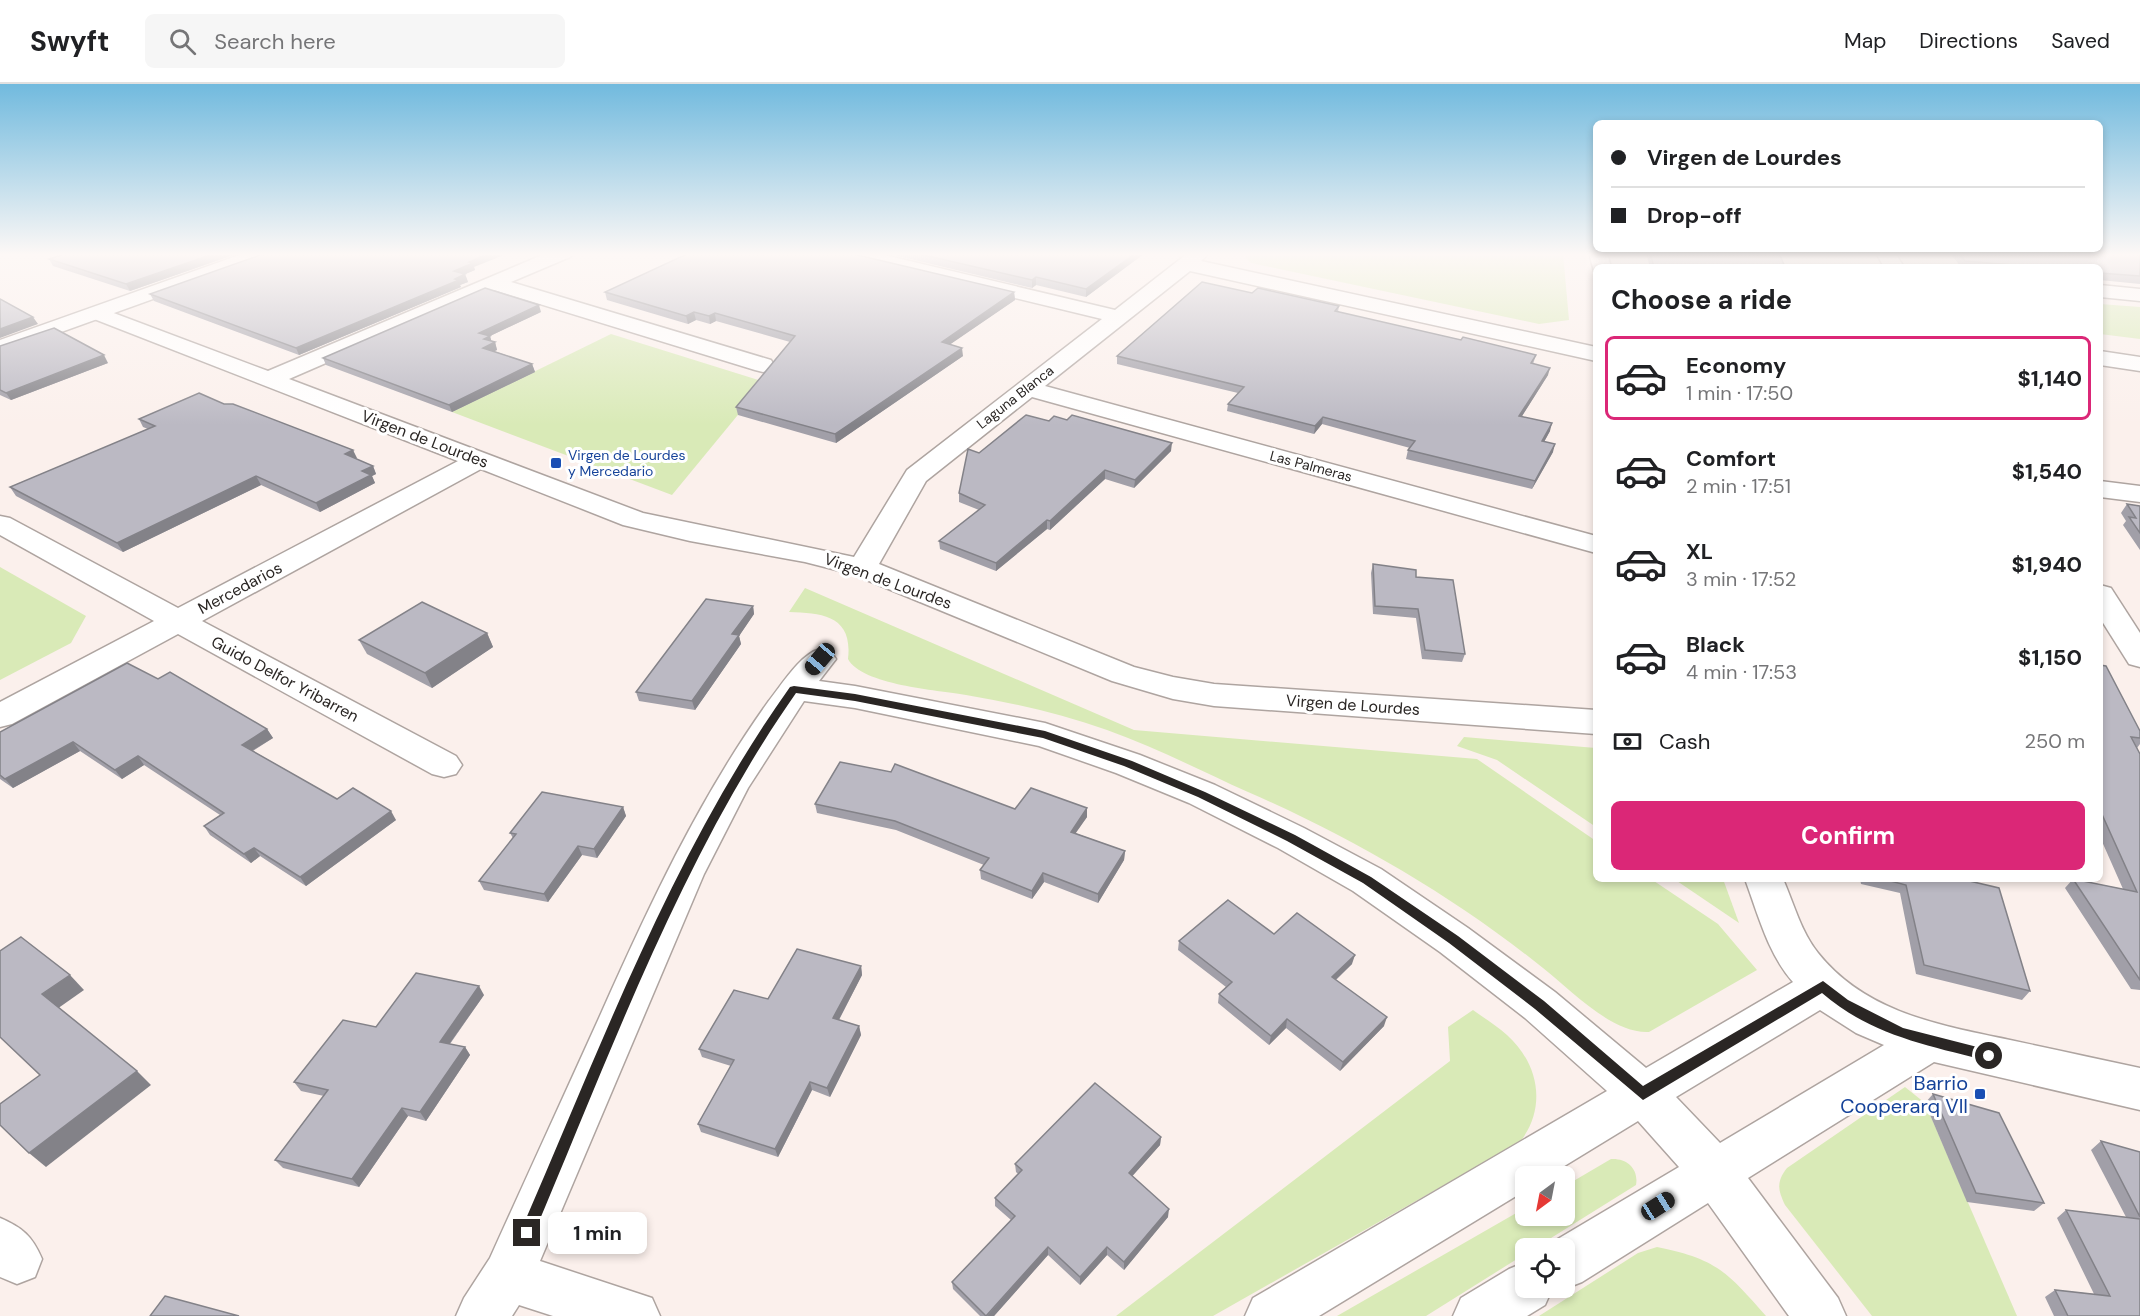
<!DOCTYPE html>
<meta charset="utf-8">
<style>
:root{--surface:#fff;--page:#f6f6f6;--text:#202124;--muted:#757577;--line:#e0e0e0;--accent:#db2777}
body{margin:0;font-family:"DM Sans",sans-serif;background:var(--page);color:var(--text);height:100vh;display:flex;flex-direction:column;font-size:22px;white-space:nowrap}
*{box-sizing:border-box;margin:0}
p{font-size:20px;color:var(--muted)}
.icon{flex:none;width:33px;height:33px;fill:none;stroke:currentColor;stroke-width:2;stroke-linecap:round;stroke-linejoin:round}
.map{position:relative;flex:1;overflow:hidden}
.panel{position:absolute;left:1593px;top:180px;width:510px;height:618px;display:flex;flex-direction:column;background:var(--surface);border-radius:9px;box-shadow:0 3px 9px #0003}
.panel>*{flex:none}
.guide{position:absolute;left:1593px;top:36px;width:510px;height:132px;border-radius:9px;box-shadow:0 3px 9px #0003;display:grid;align-content:center;height:132px;padding:0 18px;background:var(--surface)}
.needle{width:39px;rotate:212deg}
.buttons{position:absolute;left:1515px;top:1082px;display:grid;gap:12px}
.buttons a{display:grid;place-items:center;width:60px;height:60px;border-radius:9px;background:var(--surface);box-shadow:0 3px 9px #0003;font-size:30px}
.end{position:absolute;width:27px;height:27px;margin:-14px;border:8px solid #2a2624;background:#fff;box-shadow:0 0 0 3px #fff}
.from{border-radius:50%}
.bubble{position:absolute;height:42px;border-radius:9px;background:var(--surface);box-shadow:0 3px 9px #0003;font-size:20px;font-weight:700;line-height:42px;text-align:center}
.car{position:absolute;width:18px;height:36px;margin:-18px -9px;border-radius:8px;box-shadow:0 0 4px 2px #0007;background:linear-gradient(#222 24%,#8ab4d8 0 40%,#222 0 76%,#8ab4d8 0 86%,#222 0)}
.guide b{display:flex;align-items:center;gap:21px;height:57px;font-size:22px}
.guide b+b{border-top:2px solid var(--line)}
.guide i{width:15px;height:15px;background:var(--text)}
ul{padding:0;list-style:none}
li{display:flex;align-items:center;gap:18px;height:84px;margin:0 12px 9px;padding:0 6px;border:3px solid transparent;border-radius:9px}
li div{flex:1}
li b{display:block;font-size:22px}
li em{font-style:normal;font-weight:700}
li.selected{border-color:var(--accent)}
li>.icon{width:54px;height:54px;stroke-width:1.5}
h2{padding:0 18px;font-size:27px;line-height:72px}
.pay{display:flex;align-items:center;gap:15px;height:66px;padding:0 18px;font-size:22px}
.pay p{margin-inline-start:auto}
.button{display:flex;gap:12px;margin-top:auto;padding:12px 18px}
.button a{flex:1;height:69px;border-radius:9px;background:var(--accent);color:#fff;font-size:24px;font-weight:700;line-height:69px;text-align:center}
header{display:flex;align-items:center;gap:36px;box-sizing:border-box;height:84px;padding:0 30px;background:var(--surface);border-bottom:2px solid var(--line)}
header strong{font-size:28px}
nav{display:flex;gap:33px;margin-inline-start:auto;font-size:21px}
.search{width:420px;height:54px;background:var(--page);display:flex;align-items:center;gap:15px;box-sizing:border-box;padding:0 21px;border-radius:9px;color:var(--muted);font-size:22px}
.map>svg:first-child{display:block}
.green{fill:#d9eab7}
.lines{fill:none;stroke-linecap:round;stroke-linejoin:round}
.street-casing{stroke:#aea4a0;stroke-width:3}
.secondary-casing{stroke:#aea4a0;stroke-width:3}
.street{fill:#fff;fill-rule:evenodd}
.secondary{fill:#fff;fill-rule:evenodd}
.wall{fill:#a19fa8}
.shaded-wall{fill:#838288}
.building{fill:#bbb9c3;stroke:#838288;stroke-width:1.5}
.route{fill:#2a2624}
.transit-dot{fill:#1a4fb4;stroke:#fff;stroke-width:2}
.labels{text-anchor:middle;dominant-baseline:central;stroke-width:6;stroke-linejoin:round;paint-order:stroke}
.far-street-label{font-size:14px;fill:#2a2624;stroke:#fff}
.far-transit-label{font-size:14px;fill:#164399;stroke:#fff;text-anchor:start}
.street-label{font-size:16px;fill:#2a2624;stroke:#fff}
.near-transit-label{font-size:20px;fill:#164399;stroke:#fff;text-anchor:end}
</style>
<header>
<strong>Swyft</strong>
<div class="search"><svg class="icon" aria-label="search" viewBox="0 0 24 24"><circle cx="10" cy="10" r="6"/><path d="M15 15l6 6"/></svg>Search here</div>
<nav><a>Map</a><a>Directions</a><a>Saved</a></nav>
</header>
<div class="map">
<svg width="2140" height="1232" viewBox="0 0 2140 1232">
<rect width="100%" height="100%" fill="#fbf0ec"/>
<g class="green">
<polygon points="1250,169 1563,169 1569,236 1539,240 1251,179 1245,173"/>
<polygon points="2100,220 2140,223 2140,255 2100,250"/>
<polygon points="611,250 765,298 672,411 452,328"/>
<polygon points="0,483 86,532 71,559 0,596"/>
<path d="M805,504L1134,646L1477,675L1596,757V795H1651L1718,840L1757,886L1649,948C1612,950 1571,906 1543,884C1453,812 1353,754 1248,708C1201,687 1155,663 1107,646C1061,630 1014,619 966,611C937,606 862,601 848,575C853,532 823,529 789,528Z"/>
<polygon points="1464,653 1596,664 1596,743 1497,676 1457,662"/>
<polygon points="1674,795 1723,795 1739,839"/>
<path d="M1473,926C1484,934 1497,942 1507,951C1539,980 1547,1023 1520,1058L1213,1232H1116L1450,977L1448,943Z"/>
<path d="M1905,1003L1925,1019L2017,1232H1872L1785,1121C1778,1106 1776,1098 1787,1084Z"/>
<path d="M1611,1075C1627,1074 1639,1085 1636,1101L1535,1164H1526L1525,1170L1426,1232H1337L1525,1124L1526,1131H1564L1565,1102Z"/>
<path d="M1657,1163C1717,1175 1727,1188 1766,1232H1539L1638,1169Z"/>
</g>
<g class="lines">
<defs>
<g id="street">
<polygon points="547,169 573,169 570,173 511,198 771,276 774,281 771,286 763,288 755,286 494,206 289,295 643,429 854,473 907,386 1102,235 846,173 844,169 876,169 1115,226 1188,169 1209,169 1201,177 1596,263 1596,277 1190,187 1045,302 1596,452 1596,469 1032,313 926,397 879,480 1134,583 1173,593 1214,600 1596,626 1596,650 1214,622 1173,615 1112,597 852,490 805,478 690,457 623,441 481,385 202,537 456,672 462,681 456,690 444,693 432,690 178,550 12,640 0,643 0,618 154,537 0,451 0,432 10,434 178,524 458,377 89,233 85,229 89,225 96,223 103,225 268,287"/>
<polygon points="1589,169 1607,169 1611,183 1596,183 1596,188 1594,187"/>
<polygon points="1876,169 1895,169 1904,183 1884,183"/>
<polygon points="2100,201 2140,205 2140,217 2100,213"/>
<polygon points="2100,267 2140,273 2140,287 2100,281"/>
<polygon points="2100,397 2140,402 2140,418 2100,413"/>
<polygon points="2100,501 2111,504 2140,549 2140,583 2129,580 2100,534"/>
<path d="M820,565L831,568L836,575L819,597L855,602L1045,639L1140,671L1215,701L1304,744L1381,785L1468,844L1555,908L1646,984L1793,898C1768,870 1758,830 1745,795H1783C1794,820 1801,848 1818,869C1866,929 1939,941 2010,956C2053,965 2097,975 2140,984V1026L1934,978L1748,1094L1838,1214L1846,1232H1789L1708,1119L1582,1198L1564,1205L1559,1203H1564V1164H1545L1546,1162L1679,1083L1638,1037L1548,1092H1526V1106L1319,1232H1245L1253,1214L1607,1007L1525,934L1440,868L1353,807L1278,764L1189,719L1116,689L1039,662L855,624L804,617L748,704L704,790L540,1177L652,1214L660,1232H553L519,1221L512,1232H456L464,1214L490,1174C526,1094 563,1014 599,934C648,824 698,716 768,618C781,602 800,570 820,565ZM1820,926L1856,949L1884,961L1720,1059L1676,1013Z"/>
<path d="M0,1134C23,1144 32,1152 42,1175L35,1193L17,1200L0,1193Z"/>
<polygon points="1526,1178 1526,1203 1553,1203 1545,1221 1527,1232 1453,1232 1461,1214 1509,1185"/>
</g>
<polygon id="secondary" points="245,169 273,169 270,173 0,270 0,256"/>
</defs>
<use href="#street" class="street-casing"/>
<use href="#secondary" class="secondary-casing"/>
<use href="#street" class="street"/>
<use href="#secondary" class="secondary"/>
</g>
<g class="wall">
<polygon points="239,169 130,207 53,182 49,175"/>
<polygon points="885,169 1145,169 1086,213 1036,201 1032,204"/>
<polygon points="1646,169 1779,169 1785,183 1650,183"/>
<polygon points="1950,169 2140,169 2140,200 2100,196 2100,183 1961,183"/>
<polygon points="474,183 475,186 465,190 468,198 460,201 461,203 299,271 154,217 150,210"/>
<polygon points="605,208 1014,208 1015,216 950,260 963,272 836,359 738,331 736,323 790,258 716,237 710,240 696,236 688,240 607,216"/>
<polygon points="1339,222 1338,228 1461,256 1536,271 1533,280 1548,291 1522,332 1550,347 1544,358 1553,368 1532,405 1406,375 1408,366 1410,364 1322,340 1314,350 1227,327 1228,320 1238,309 1117,280 1117,272"/>
<polygon points="541,228 490,252 491,257 495,258 497,266 494,267 532,280 535,288 452,328 326,281 323,274"/>
<polygon points="0,262 108,279 11,316 0,311"/>
<polygon points="224,320 353,366 356,375 373,382 376,390 372,392 375,399 320,428 261,401 123,468 16,412 10,403 148,345 143,343 139,335"/>
<polygon points="1049,337 1171,367 1134,404 1105,395 1050,446 1047,445 996,487 940,465 939,457 979,426 959,418 959,409 979,369"/>
<polygon points="2127,420 2140,422 2140,466 2123,441 2126,437 2121,429"/>
<polygon points="1373,480 1416,493 1465,570 1462,578 1422,575 1416,534 1373,530 1371,489"/>
<polygon points="753,522 754,530 739,552 741,560 695,626 639,617 636,608"/>
<polygon points="487,549 493,563 432,604 367,570 359,556"/>
<polygon points="2100,581 2140,647 2140,660 2137,664 2140,670 2140,906 2131,905 2065,804 2073,795 2123,805 2100,753"/>
<polygon points="158,595 267,645 273,654 253,667 337,715 396,736 306,802 260,772 251,779 210,751 204,742 220,731 144,681 122,695 80,667 13,704 0,695 0,648"/>
<polygon points="815,720 1015,725 1087,733 1075,749 1125,767 1124,776 1098,819 1044,798 1032,815 981,795 980,786 984,781 896,746 817,729"/>
<polygon points="623,723 626,732 597,774 582,771 548,818 484,806 479,797 513,754 510,749"/>
<polygon points="1860,795 1961,795 2030,907 2022,916 1916,890 1900,809 1861,800"/>
<polygon points="1274,850 1352,880 1336,896 1384,942 1340,987 1286,944 1269,961 1218,919 1219,910 1226,903 1178,866 1179,857"/>
<polygon points="861,882 862,891 839,936 859,942 861,951 830,1013 812,1006 778,1073 701,1048 698,1040 731,982 702,973 699,965 768,915"/>
<polygon points="484,911 450,960 465,963 470,971 426,1037 408,1032 359,1103 283,1084 275,1076 324,1012 301,1007 294,998 376,943"/>
<polygon points="1933,1010 2044,1119 2034,1127 1967,1118 1925,1019"/>
<polygon points="1161,1053 1160,1061 1132,1092 1168,1133 1124,1186 1107,1171 1080,1201 1048,1171 994,1232 980,1232 953,1205 952,1198 1011,1136 995,1122 995,1114 1018,1090 1016,1088 1015,1080"/>
<polygon points="2101,1057 2140,1068 2140,1232 2054,1232 2045,1213 2055,1206 2094,1210 2057,1134 2066,1126 2126,1133 2091,1066"/>
</g>
<g class="shaded-wall">
<polygon points="216,169 239,169 130,207 126,200"/>
<polygon points="490,169 509,169 474,183 475,186 456,194 454,187 469,178"/>
<polygon points="1136,169 1145,169 1086,213 1086,205"/>
<polygon points="465,190 468,198 460,201 461,203 299,271 296,264"/>
<polygon points="1036,193 1036,201 1032,204 1032,196"/>
<polygon points="1014,208 1015,216 942,266 942,258"/>
<polygon points="539,221 541,228 490,252 492,259 495,258 497,266 486,271 479,249"/>
<polygon points="694,228 696,236 688,240 686,232"/>
<polygon points="715,229 716,237 710,240 709,232"/>
<polygon points="33,233 38,240 0,254 0,245"/>
<polygon points="962,264 963,272 836,359 835,350"/>
<polygon points="104,271 108,279 11,316 6,309"/>
<polygon points="532,280 535,288 452,328 449,321"/>
<polygon points="1550,284 1548,291 1517,340 1519,332"/>
<polygon points="1323,333 1322,340 1314,350 1315,342"/>
<polygon points="1552,339 1550,347 1540,365 1542,357"/>
<polygon points="1172,359 1171,367 1134,404 1135,396"/>
<polygon points="1555,360 1553,368 1532,405 1535,397"/>
<polygon points="353,366 357,374 349,378 345,370"/>
<polygon points="373,382 376,390 372,392 375,399 320,428 316,419 362,387"/>
<polygon points="1105,386 1105,395 1050,446 1050,437"/>
<polygon points="256,392 261,401 123,468 117,459"/>
<polygon points="1047,436 1047,445 996,487 996,479"/>
<polygon points="753,522 754,530 739,552 741,560 695,626 692,617 732,550"/>
<polygon points="487,549 493,563 432,604 425,589"/>
<polygon points="267,645 273,654 248,669 242,661"/>
<polygon points="73,658 80,667 13,704 5,695"/>
<polygon points="138,672 144,681 122,695 115,686"/>
<polygon points="623,723 626,732 597,774 594,765"/>
<polygon points="1087,724 1087,733 1071,756 1071,748"/>
<polygon points="391,727 396,736 306,802 300,793"/>
<polygon points="578,762 582,771 548,818 544,810"/>
<polygon points="254,764 260,772 251,779 244,770"/>
<polygon points="1125,767 1124,776 1098,819 1098,810"/>
<polygon points="1043,789 1044,798 1032,815 1032,807"/>
<polygon points="1355,871 1352,880 1330,901 1332,893"/>
<polygon points="861,882 862,891 835,943 833,934"/>
<polygon points="70,891 84,906 57,925 42,910"/>
<polygon points="479,902 484,911 445,966 440,958"/>
<polygon points="1387,933 1384,942 1340,987 1343,978"/>
<polygon points="1287,935 1286,944 1269,961 1271,952"/>
<polygon points="859,942 861,951 830,1013 827,1004"/>
<polygon points="465,963 470,971 426,1037 420,1028"/>
<polygon points="137,987 151,1001 46,1083 29,1069"/>
<polygon points="810,998 812,1006 778,1073 775,1065"/>
<polygon points="402,1024 408,1032 359,1103 352,1095"/>
<polygon points="1161,1053 1160,1061 1128,1097 1129,1089"/>
<polygon points="1169,1125 1168,1133 1124,1186 1124,1178"/>
<polygon points="1048,1163 1048,1171 994,1232 987,1232"/>
<polygon points="1107,1163 1107,1171 1080,1201 1080,1193"/>
</g>
<g class="building">
<polygon points="68,169 216,169 126,200 49,175"/>
<polygon points="266,169 490,169 469,178 473,179 454,187 465,190 455,195 459,196 296,264 150,210"/>
<polygon points="689,169 849,169 1014,208 942,258 962,264 835,350 736,323 795,252 715,229 709,232 694,228 686,232 605,208"/>
<polygon points="915,169 1136,169 1086,205 1036,193 1032,196"/>
<polygon points="1650,169 1779,169 1785,183 1654,183"/>
<polygon points="1959,169 2140,169 2140,192 2100,189 2100,183 2037,183 1965,177"/>
<polygon points="1202,198 1252,209 1258,204 1339,222 1335,227 1461,256 1463,253 1536,271 1531,279 1550,284 1519,332 1552,339 1542,357 1555,360 1535,397 1408,366 1415,357 1323,333 1315,342 1228,320 1244,303 1117,272"/>
<polygon points="485,204 539,221 479,249 490,252 484,255 495,258 483,264 532,280 449,321 323,274"/>
<polygon points="0,215 33,233 0,245"/>
<polygon points="54,244 104,271 6,309 0,306 0,262"/>
<polygon points="199,309 224,320 233,320 353,366 345,370 373,382 362,387 371,391 316,419 256,392 117,459 10,403 155,342 139,335"/>
<polygon points="1026,331 1049,337 1054,332 1067,336 1072,331 1172,359 1135,396 1105,386 1050,437 1047,436 996,479 939,457 985,421 959,409 968,365 979,369"/>
<polygon points="2127,420 2140,422 2140,449 2129,433 2136,434"/>
<polygon points="1373,480 1416,486 1416,493 1453,496 1465,570 1425,566 1418,525 1375,522"/>
<polygon points="706,515 753,522 732,550 739,551 692,617 636,608"/>
<polygon points="422,518 487,549 425,589 359,556"/>
<polygon points="127,579 158,595 170,588 267,645 242,661 337,715 353,704 391,727 300,793 254,764 244,770 204,742 224,729 138,672 115,686 73,658 5,695 0,691 0,648"/>
<polygon points="2100,581 2106,582 2140,647 2140,654 2131,653 2140,670 2140,896 2073,795 2137,808 2100,726"/>
<polygon points="840,678 891,688 895,680 1015,725 1031,704 1087,724 1071,748 1125,767 1098,810 1043,789 1032,807 980,786 989,774 895,737 815,720"/>
<polygon points="542,708 623,723 594,765 578,762 544,810 479,797 516,750 510,749"/>
<polygon points="1883,795 1961,795 1999,804 2030,907 1924,881 1906,801"/>
<polygon points="1228,816 1274,850 1297,829 1355,871 1332,893 1387,933 1343,978 1287,935 1271,952 1219,910 1232,898 1179,857"/>
<polygon points="21,853 70,891 42,910 137,987 29,1069 0,1041 0,1020 40,991 0,953 0,867"/>
<polygon points="797,865 861,882 833,934 859,942 827,1004 810,998 775,1065 698,1040 734,976 699,965 734,906 768,915"/>
<polygon points="416,889 479,902 440,958 465,963 420,1028 402,1024 352,1095 275,1076 328,1006 294,998 343,936 376,943"/>
<polygon points="1095,999 1161,1053 1129,1089 1169,1125 1124,1178 1107,1163 1080,1193 1048,1163 986,1232 952,1198 1015,1132 995,1114 1022,1086 1015,1080"/>
<polygon points="1933,1010 1999,1029 2044,1119 1976,1109"/>
<polygon points="2101,1057 2140,1068 2140,1133"/>
<polygon points="2066,1126 2140,1135 2140,1232 2068,1232 2055,1206 2110,1212"/>
<polygon points="165,1212 239,1232 150,1232"/>
</g>
<linearGradient id="sky" x2="0" y2="1"><stop stop-color="#71bade"/><stop offset="0.5" stop-color="#fdf8f6"/><stop offset="1" stop-color="#fdf8f6" stop-opacity="0"/></linearGradient>
<rect width="2140" height="341" fill="url(#sky)"/>
<path class="route" d="M794,602L855,610L1045,647L1132,677L1205,708L1295,751L1371,793L1458,852L1544,917L1643,1002L1823,897L1848,916L1903,944L1989,966L1995,972L1989,977C1929,962 1870,951 1822,909L1643,1016L1535,925L1449,859L1363,799L1287,757L1198,713L1124,682L1043,654L855,617L796,609C681,773 610,971 532,1154L527,1157L522,1154L519,1149L522,1144C602,960 673,767 790,603Z"/>
<g class="transit-dot">
<rect x="550" y="373" width="12" height="12" rx="3"/>
<rect x="1974" y="1004" width="12" height="12" rx="3"/>
</g>
<g class="labels">
<g class="far-street-label">
<text transform="translate(1015 313) rotate(-38)">Laguna Blanca</text>
<text transform="translate(1311 382) rotate(15)">Las Palmeras</text>
</g>
<g class="far-transit-label">
<text x="568" y="371">Virgen de Lourdes<tspan x="568" dy="16">y Mercedario</tspan></text>
</g>
<g class="street-label">
<text transform="translate(425 355) rotate(21)">Virgen de Lourdes</text>
<text transform="translate(888 497) rotate(20)">Virgen de Lourdes</text>
<text transform="translate(240 504) rotate(-28)">Mercedarios</text>
<text transform="translate(285 595) rotate(28)">Guido Delfor Yribarren</text>
<text transform="translate(1353 621) rotate(4)">Virgen de Lourdes</text>
</g>
<g class="near-transit-label">
<text x="1968" y="999">Barrio<tspan x="1968" dy="23">Cooperarq VII</tspan></text>
</g>
</g>
</svg>
<div class="buttons">
<a><svg class="needle" viewBox="-14 -14 28 28"><path d="M0-13l5 13h-10z" fill="#e53935"/><path d="M0 13l5-13h-10z" fill="#757577"/></svg></a>
<a><svg class="icon" aria-label="locate" viewBox="0 0 24 24"><circle cx="12" cy="12" r="6"/><path d="M12 2v4M12 18v4M2 12h4M18 12h4"/></svg></a>
</div>
<i class="end from" style="left:1989px;top:972px"></i>
<i class="end" style="left:527px;top:1149px"></i>
<div class="bubble" style="left:548px;top:1128px;width:99px">1 min</div>
<i class="car" style="left:820px;top:575px;rotate:220deg"></i>
<i class="car" style="left:1658px;top:1122px;rotate:58deg"></i>
<div class="guide">
<b><i class="from"></i>Virgen de Lourdes</b>
<b><i></i>Drop-off</b>
</div>
<section class="panel">
<h2>Choose a ride</h2>
<ul>
<li class="selected"><svg class="icon" aria-label="car" viewBox="0 0 24 24"><path d="M5 17H2v-5l4-1 3-4h7l3 4 3 1v5h-3M9 17h6M6 11h13"/><circle cx="7" cy="17" r="2"/><circle cx="17" cy="17" r="2"/></svg><div><b>Economy</b><p>1 min · 17:50</p></div><em>$1,140</em></li>
<li><svg class="icon" aria-label="car" viewBox="0 0 24 24"><path d="M5 17H2v-5l4-1 3-4h7l3 4 3 1v5h-3M9 17h6M6 11h13"/><circle cx="7" cy="17" r="2"/><circle cx="17" cy="17" r="2"/></svg><div><b>Comfort</b><p>2 min · 17:51</p></div><em>$1,540</em></li>
<li><svg class="icon" aria-label="car" viewBox="0 0 24 24"><path d="M5 17H2v-5l4-1 3-4h7l3 4 3 1v5h-3M9 17h6M6 11h13"/><circle cx="7" cy="17" r="2"/><circle cx="17" cy="17" r="2"/></svg><div><b>XL</b><p>3 min · 17:52</p></div><em>$1,940</em></li>
<li><svg class="icon" aria-label="car" viewBox="0 0 24 24"><path d="M5 17H2v-5l4-1 3-4h7l3 4 3 1v5h-3M9 17h6M6 11h13"/><circle cx="7" cy="17" r="2"/><circle cx="17" cy="17" r="2"/></svg><div><b>Black</b><p>4 min · 17:53</p></div><em>$1,150</em></li>
</ul>
<div class="pay"><svg class="icon" aria-label="cash" viewBox="0 0 24 24"><path d="M3 7h18v10H3z"/><circle cx="12" cy="12" r="2"/></svg>Cash<p>250 m</p></div>
<div class="button"><a>Confirm</a></div>
</section>
</div>
